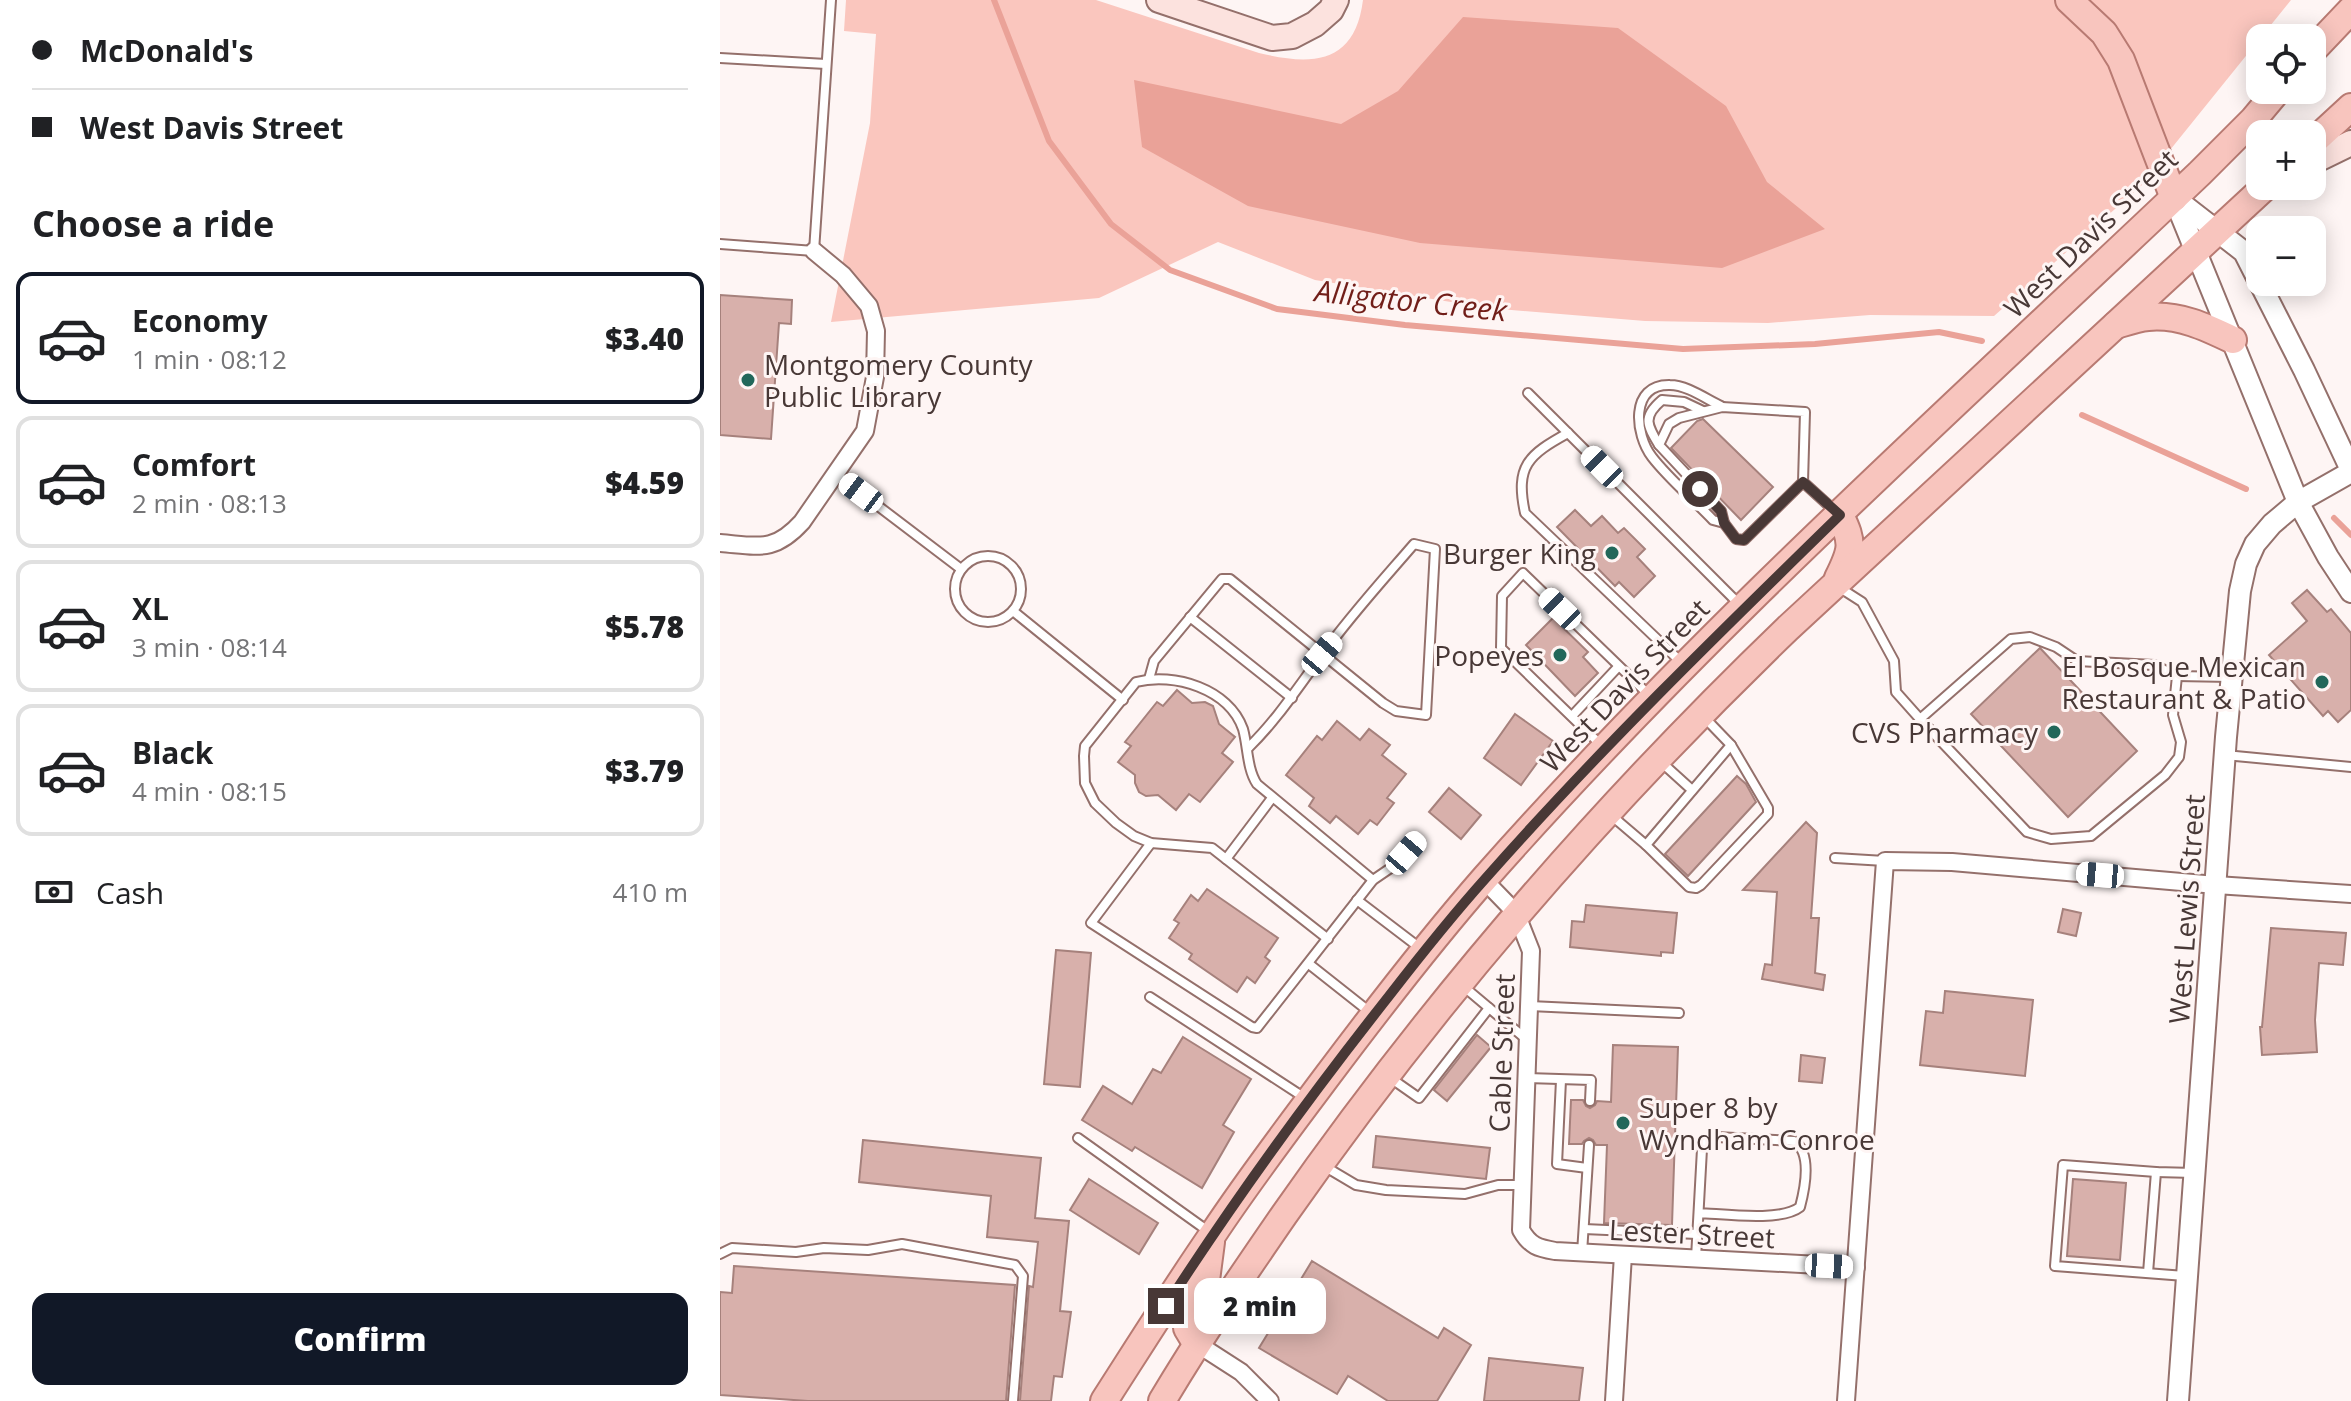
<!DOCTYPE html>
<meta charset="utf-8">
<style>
:root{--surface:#fff;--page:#f2f2f2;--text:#202124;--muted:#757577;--line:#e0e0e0;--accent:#111827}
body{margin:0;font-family:"Open Sans",sans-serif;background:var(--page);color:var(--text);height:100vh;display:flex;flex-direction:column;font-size:30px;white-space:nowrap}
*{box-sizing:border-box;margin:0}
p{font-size:26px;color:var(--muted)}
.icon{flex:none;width:44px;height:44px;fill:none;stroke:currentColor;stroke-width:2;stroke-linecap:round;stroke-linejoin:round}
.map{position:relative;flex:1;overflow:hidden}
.panel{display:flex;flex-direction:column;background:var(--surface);width:720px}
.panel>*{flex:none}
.hud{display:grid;align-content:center;height:176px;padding:0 32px;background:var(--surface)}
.buttons{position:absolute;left:1526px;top:24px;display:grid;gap:16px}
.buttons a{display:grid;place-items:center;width:80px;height:80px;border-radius:16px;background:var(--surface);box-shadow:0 4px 20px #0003;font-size:40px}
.end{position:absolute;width:36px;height:36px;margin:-18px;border:10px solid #483836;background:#fff;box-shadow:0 0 0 4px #fff}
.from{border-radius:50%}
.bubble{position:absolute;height:56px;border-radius:16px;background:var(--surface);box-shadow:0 4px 20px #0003;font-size:26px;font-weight:800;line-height:56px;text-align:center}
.car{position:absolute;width:24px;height:48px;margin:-24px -12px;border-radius:10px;box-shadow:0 0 6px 2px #0007;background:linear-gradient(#fff 24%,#345 0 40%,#fff 0 76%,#345 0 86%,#fff 0)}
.hud b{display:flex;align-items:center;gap:28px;height:76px;font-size:30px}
.hud b+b{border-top:2px solid var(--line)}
.hud i{width:20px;height:20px;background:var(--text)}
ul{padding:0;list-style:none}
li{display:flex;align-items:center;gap:24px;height:132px;margin:0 16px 12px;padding:0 16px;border:4px solid var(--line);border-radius:16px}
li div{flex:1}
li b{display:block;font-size:30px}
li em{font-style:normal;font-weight:800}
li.on{border-color:var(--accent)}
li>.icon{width:72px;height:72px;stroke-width:1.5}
h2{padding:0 32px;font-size:36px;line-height:96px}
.pay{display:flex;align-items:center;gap:20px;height:88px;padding:0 32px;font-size:30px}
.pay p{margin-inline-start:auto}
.action{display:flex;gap:16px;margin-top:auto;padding:16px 32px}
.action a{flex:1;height:92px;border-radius:16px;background:var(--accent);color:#fff;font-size:32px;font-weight:800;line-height:92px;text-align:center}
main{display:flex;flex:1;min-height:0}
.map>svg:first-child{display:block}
.green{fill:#fac6be}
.water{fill:#eaa298}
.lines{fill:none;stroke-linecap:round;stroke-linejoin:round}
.stream{stroke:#eaa298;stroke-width:6}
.building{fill:#d8b0ab;stroke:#a6817c;stroke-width:2}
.service-casing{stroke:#94706b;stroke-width:12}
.minor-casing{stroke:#94706b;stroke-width:20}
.tertiary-casing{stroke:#94706b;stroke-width:24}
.secondary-casing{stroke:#94706b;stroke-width:28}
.primary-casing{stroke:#b87a72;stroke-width:30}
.service{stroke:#fff;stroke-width:8}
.minor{stroke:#fff;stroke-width:16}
.tertiary{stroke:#fff;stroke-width:20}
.secondary{stroke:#fce2de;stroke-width:24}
.primary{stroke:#f8c5be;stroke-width:26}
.route{stroke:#483836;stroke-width:10}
.poi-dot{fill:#22675a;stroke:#fef5f4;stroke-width:3}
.labels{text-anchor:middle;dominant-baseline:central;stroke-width:6;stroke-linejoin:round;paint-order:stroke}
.street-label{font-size:28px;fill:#483836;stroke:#fef5f4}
.poi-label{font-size:28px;fill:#483836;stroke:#fef5f4;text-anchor:end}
.water-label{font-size:30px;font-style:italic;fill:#711e19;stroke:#fef5f4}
</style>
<main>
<section class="panel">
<div class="hud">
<b><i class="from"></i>McDonald's</b>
<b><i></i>West Davis Street</b>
</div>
<h2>Choose a ride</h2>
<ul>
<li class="on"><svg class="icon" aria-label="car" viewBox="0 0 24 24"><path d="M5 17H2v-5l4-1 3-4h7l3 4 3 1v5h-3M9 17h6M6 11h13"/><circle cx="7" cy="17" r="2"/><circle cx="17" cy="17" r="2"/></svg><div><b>Economy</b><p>1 min · 08:12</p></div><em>$3.40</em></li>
<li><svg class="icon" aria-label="car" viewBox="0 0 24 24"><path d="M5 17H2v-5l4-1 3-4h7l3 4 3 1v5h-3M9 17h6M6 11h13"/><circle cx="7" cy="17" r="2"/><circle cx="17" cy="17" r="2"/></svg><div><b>Comfort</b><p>2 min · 08:13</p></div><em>$4.59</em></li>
<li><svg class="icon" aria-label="car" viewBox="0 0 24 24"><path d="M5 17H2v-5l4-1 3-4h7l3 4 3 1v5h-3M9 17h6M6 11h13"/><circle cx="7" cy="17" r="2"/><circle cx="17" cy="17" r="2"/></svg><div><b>XL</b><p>3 min · 08:14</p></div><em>$5.78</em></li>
<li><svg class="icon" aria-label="car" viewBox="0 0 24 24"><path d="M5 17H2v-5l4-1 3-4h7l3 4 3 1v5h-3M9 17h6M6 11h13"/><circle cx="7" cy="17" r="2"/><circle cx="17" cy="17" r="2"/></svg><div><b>Black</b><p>4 min · 08:15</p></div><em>$3.79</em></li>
</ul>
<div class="pay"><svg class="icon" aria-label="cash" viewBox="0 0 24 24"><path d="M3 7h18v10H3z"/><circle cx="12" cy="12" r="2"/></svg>Cash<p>410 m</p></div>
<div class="action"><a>Confirm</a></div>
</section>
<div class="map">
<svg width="1631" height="1401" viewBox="0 0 1631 1401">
<rect width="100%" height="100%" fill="#fef5f4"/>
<path class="green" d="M126,0H376L539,53C593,66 635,64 643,0H1571L1421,186L1274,316L1150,315L1048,323L925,321L768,308L595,280L498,242L379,298L111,322L150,123L156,34L124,31Z"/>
<polygon class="water" points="743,17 898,28 1006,106 1047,182 1105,229 1002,268 700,243 528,206 422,147 414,80 621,124 678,91"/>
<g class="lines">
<g class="stream">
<polyline points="274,0 329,141 391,224 450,270 557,309 685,325 963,349 1095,344 1219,332 1262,341"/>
<polyline points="1362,415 1526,489"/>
<polyline points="1614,518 1631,535"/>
</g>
</g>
<g class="building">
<polygon points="0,295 72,300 71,324 59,323 51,439 0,435"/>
<polygon points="983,419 1053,487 1021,520 951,448 977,421"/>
<polygon points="855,510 871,526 882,516 898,533 904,528 925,549 917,557 935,576 914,597 899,582 895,586 837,527"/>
<polygon points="1587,590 1607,612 1611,609 1631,633 1631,710 1618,722 1608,711 1603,716 1549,655 1587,621 1572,603"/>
<polygon points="833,618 868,652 863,657 878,673 855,696 806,645"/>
<polygon points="1320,648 1417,751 1348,817 1251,714"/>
<polygon points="457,690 472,703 485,702 493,706 499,724 515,737 502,753 513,762 480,802 469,794 456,810 438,795 426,796 419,792 415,783 415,775 398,762 411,746 405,742 437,702 443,706"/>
<polygon points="795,714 833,741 801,785 764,758"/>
<polygon points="617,721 640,740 649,729 670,745 662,755 686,774 667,798 674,803 657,825 650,820 638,834 616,816 610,823 589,806 594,798 566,775 597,736 602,740"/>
<polygon points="1017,776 1026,784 1036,802 968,876 945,854"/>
<polygon points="729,788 761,815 741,839 709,812"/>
<polygon points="1086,822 1097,833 1091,918 1099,918 1095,973 1105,975 1103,990 1042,979 1045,964 1052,965 1057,892 1023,890"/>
<polygon points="487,889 558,938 545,957 550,961 535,983 527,977 517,992 469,959 472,954 449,938 459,923 454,920 471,895 478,901"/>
<polygon points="866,905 957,913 953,953 941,952 941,956 850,947 852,921 864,922"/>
<polygon points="1343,909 1361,913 1356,936 1338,932"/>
<polygon points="1551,928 1626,933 1623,965 1599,963 1595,1020 1597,1052 1542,1055 1540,1027 1542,1027"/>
<polygon points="336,950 371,953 360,1087 324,1084"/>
<polygon points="1225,991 1313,1000 1305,1076 1200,1065 1206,1011 1223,1013"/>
<polygon points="757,1035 771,1047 727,1101 714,1090"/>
<polygon points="463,1037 531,1079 503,1125 514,1132 482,1188 415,1147 412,1151 362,1120 383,1086 412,1104 433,1069 441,1073"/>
<polygon points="893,1045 958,1047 952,1225 884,1223 887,1145 876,1145 873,1140 869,1138 864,1141 862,1144 849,1144 851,1100 863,1100 866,1106 870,1108 875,1105 877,1101 891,1102"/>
<polygon points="1081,1055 1105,1058 1102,1083 1079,1081"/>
<polygon points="656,1136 770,1148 766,1179 653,1167"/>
<polygon points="143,1140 321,1158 315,1218 349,1221 340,1311 351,1312 342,1377 334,1376 331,1401 300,1401 309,1286 313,1287 318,1242 267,1237 271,1196 139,1182"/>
<polygon points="369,1179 438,1223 419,1254 350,1210"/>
<polygon points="1353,1179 1406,1183 1400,1260 1347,1256"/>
<polygon points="592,1261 718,1338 724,1328 751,1345 717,1401 668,1401 628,1376 617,1394 539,1348"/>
<polygon points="14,1266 295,1285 286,1401 88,1401 0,1395 0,1292 12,1293"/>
<polygon points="769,1358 863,1368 859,1401 764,1401"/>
</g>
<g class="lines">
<defs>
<g id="service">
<polyline points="0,58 106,64"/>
<polyline points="0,244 94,251 111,0"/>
<polyline points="808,393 1020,605"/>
<path d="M1001,406C986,399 967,385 950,385C909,384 915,435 932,457C949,479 973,499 993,520L1004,523L1016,539L1024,540L1083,482"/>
<path d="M848,433C808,455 795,466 805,513L962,663"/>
<path d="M939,445C927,425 922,417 942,400L964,402L983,411"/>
<polyline points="116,474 241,569"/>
<polyline points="1004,523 1001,511 939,445 949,424 959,418 1002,407 1085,412 1083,482 1116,512"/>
<circle cx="268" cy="589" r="33"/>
<polyline points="1117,586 1142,602 1174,661 1176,692 1200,719 1291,639 1310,637 1336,647 1357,661 1434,665 1457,676 1511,677"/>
<polyline points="293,611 403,700"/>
<polyline points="470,617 572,698"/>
<path d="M429,679L434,661L502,579H510L663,703L676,711L706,715L715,549L694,544C663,580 630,616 602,655C578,687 557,720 528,748"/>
<polyline points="852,716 898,667"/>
<polyline points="1200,719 1307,832 1331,839 1371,836 1445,775 1459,757 1461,742 1453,715 1457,676"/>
<polyline points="881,745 781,648 782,596 803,573 930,696"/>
<polyline points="1505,755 1631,767"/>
<polyline points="940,761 972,790"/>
<polyline points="892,816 926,845 969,887 976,888 981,885 1048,814 1048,808 1011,745 984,717"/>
<polyline points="431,843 371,923 532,1027 537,1028 653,880 675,865 696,841"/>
<polyline points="926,845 1011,745"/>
<polyline points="1115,858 1165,861"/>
<polyline points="506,859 552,798"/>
<polyline points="637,900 700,948"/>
<path d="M608,939L492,848L431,843L414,836L396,823L375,803L365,783L364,756L365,746L416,682C454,672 509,689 523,729C528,747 527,769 537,784L653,880"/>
<polyline points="589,964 651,1013"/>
<polyline points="743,986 806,1039"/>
<polyline points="430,997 585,1098"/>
<polyline points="810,1006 959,1013"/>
<polyline points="669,1077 699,1098 769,1008"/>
<polyline points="807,1078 871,1080 870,1101"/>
<polyline points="841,1080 837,1164 867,1168"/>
<polyline points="358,1138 488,1231"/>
<polyline points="604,1166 636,1185 666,1190 745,1194 778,1185 802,1185"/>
<polyline points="864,1229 977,1234"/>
<polyline points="862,1253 869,1145"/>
<polyline points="0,1254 12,1248 76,1252 104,1248 148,1250 182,1244 295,1265 303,1276 293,1401"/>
<path d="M976,1258L982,1149L984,1144L996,1137L1074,1141C1092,1153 1085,1188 1080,1207C1061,1222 1004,1214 979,1213"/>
<polyline points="1428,1273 1436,1172"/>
<polyline points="1465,1276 1335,1266 1343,1165 1436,1172 1474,1173"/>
</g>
<g id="minor">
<path d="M0,543C38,546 54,553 82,522L145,431L155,377L156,331L149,306L123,275L94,251"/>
<path d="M764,880L796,913L811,951L801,1230C810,1246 818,1248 835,1251L1136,1267"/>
<polyline points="476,1343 521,1372 550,1401"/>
<polyline points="894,1401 903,1255"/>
<polyline points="1126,1401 1165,861 1232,862 1496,885 1631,894"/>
</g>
<g id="tertiary">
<polyline points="1454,198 1578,502 1608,557 1631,592"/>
<polyline points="1457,200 1524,252 1584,370 1631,470"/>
<polyline points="1458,1401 1506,737 1520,591 1526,564 1535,544 1552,524 1578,502 1631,472"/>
</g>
<g id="secondary">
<polyline points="439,0 552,38 572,36 595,24 611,10 616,0"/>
<polyline points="1592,162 1631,143"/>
</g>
<g id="primary">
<polyline points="1349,0 1384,33 1401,60 1454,198"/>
<polyline points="1592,51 1631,10"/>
<polyline points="1592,143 1631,107"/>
<path d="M1396,325C1406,322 1417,318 1428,317C1459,314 1486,327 1513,340"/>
<path d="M1118,578C1132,550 1134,543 1120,515"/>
<polyline points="476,1343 467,1328 469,1312 485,1288 491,1242"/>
<path d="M384,1401C420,1345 455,1289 493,1234C528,1181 567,1130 605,1079C656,1011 709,942 765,878C987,627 1238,403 1480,173L1533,120L1558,90"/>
<path d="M442,1401C480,1337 522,1276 564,1215C713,1002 880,809 1067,629L1546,186"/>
</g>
</defs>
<use href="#service" class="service-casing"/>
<use href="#minor" class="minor-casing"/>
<use href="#tertiary" class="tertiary-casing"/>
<use href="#secondary" class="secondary-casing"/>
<use href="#primary" class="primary-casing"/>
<use href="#service" class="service"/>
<use href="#minor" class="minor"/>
<use href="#tertiary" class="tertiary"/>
<use href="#secondary" class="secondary"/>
<use href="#primary" class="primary"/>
</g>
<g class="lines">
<path class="route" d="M446,1306C515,1199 590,1096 669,996C700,956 731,917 765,879C877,752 999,633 1120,515L1083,482L1024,540L1016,539L1004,523L1001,511L980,489"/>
</g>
<g class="poi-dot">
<circle cx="28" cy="380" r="8"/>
<circle cx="892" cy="553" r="8"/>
<circle cx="840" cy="655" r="8"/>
<circle cx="1602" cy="682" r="8"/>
<circle cx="1334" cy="732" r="8"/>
<circle cx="903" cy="1123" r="8"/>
</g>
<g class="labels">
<g class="street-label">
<text transform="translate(1370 233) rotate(-44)">West Davis Street</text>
<text transform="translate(904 685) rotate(-46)">West Davis Street</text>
<text transform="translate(1466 909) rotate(-86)">West Lewis Street</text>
<text transform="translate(781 1053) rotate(-88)">Cable Street</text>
<text transform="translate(972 1233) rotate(3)">Lester Street</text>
</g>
<g class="poi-label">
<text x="44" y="364" text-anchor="start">Montgomery County<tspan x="44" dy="32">Public Library</tspan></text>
<text x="876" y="553">Burger King</text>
<text x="824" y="655">Popeyes</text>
<text x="1586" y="666">El Bosque Mexican<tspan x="1586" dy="32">Restaurant &amp; Patio</tspan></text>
<text x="1318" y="732">CVS Pharmacy</text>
<text x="919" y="1107" text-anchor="start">Super 8 by<tspan x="919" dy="32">Wyndham Conroe</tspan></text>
</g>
<g class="water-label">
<text transform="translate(691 300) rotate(6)">Alligator Creek</text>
</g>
</g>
</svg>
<div class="buttons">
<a><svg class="icon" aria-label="locate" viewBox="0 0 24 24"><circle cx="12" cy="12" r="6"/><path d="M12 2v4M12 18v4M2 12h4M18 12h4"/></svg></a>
<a>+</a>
<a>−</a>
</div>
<i class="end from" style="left:980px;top:489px"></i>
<i class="end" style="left:446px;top:1306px"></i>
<div class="bubble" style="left:474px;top:1278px;width:132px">2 min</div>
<i class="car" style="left:882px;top:467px;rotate:315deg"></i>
<i class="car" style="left:141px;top:493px;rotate:307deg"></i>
<i class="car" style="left:840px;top:609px;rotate:314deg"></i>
<i class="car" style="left:602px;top:654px;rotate:40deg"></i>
<i class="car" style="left:686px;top:853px;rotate:41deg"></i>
<i class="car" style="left:1380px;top:875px;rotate:275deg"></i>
<i class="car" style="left:1109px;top:1266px;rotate:93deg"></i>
</div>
</main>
